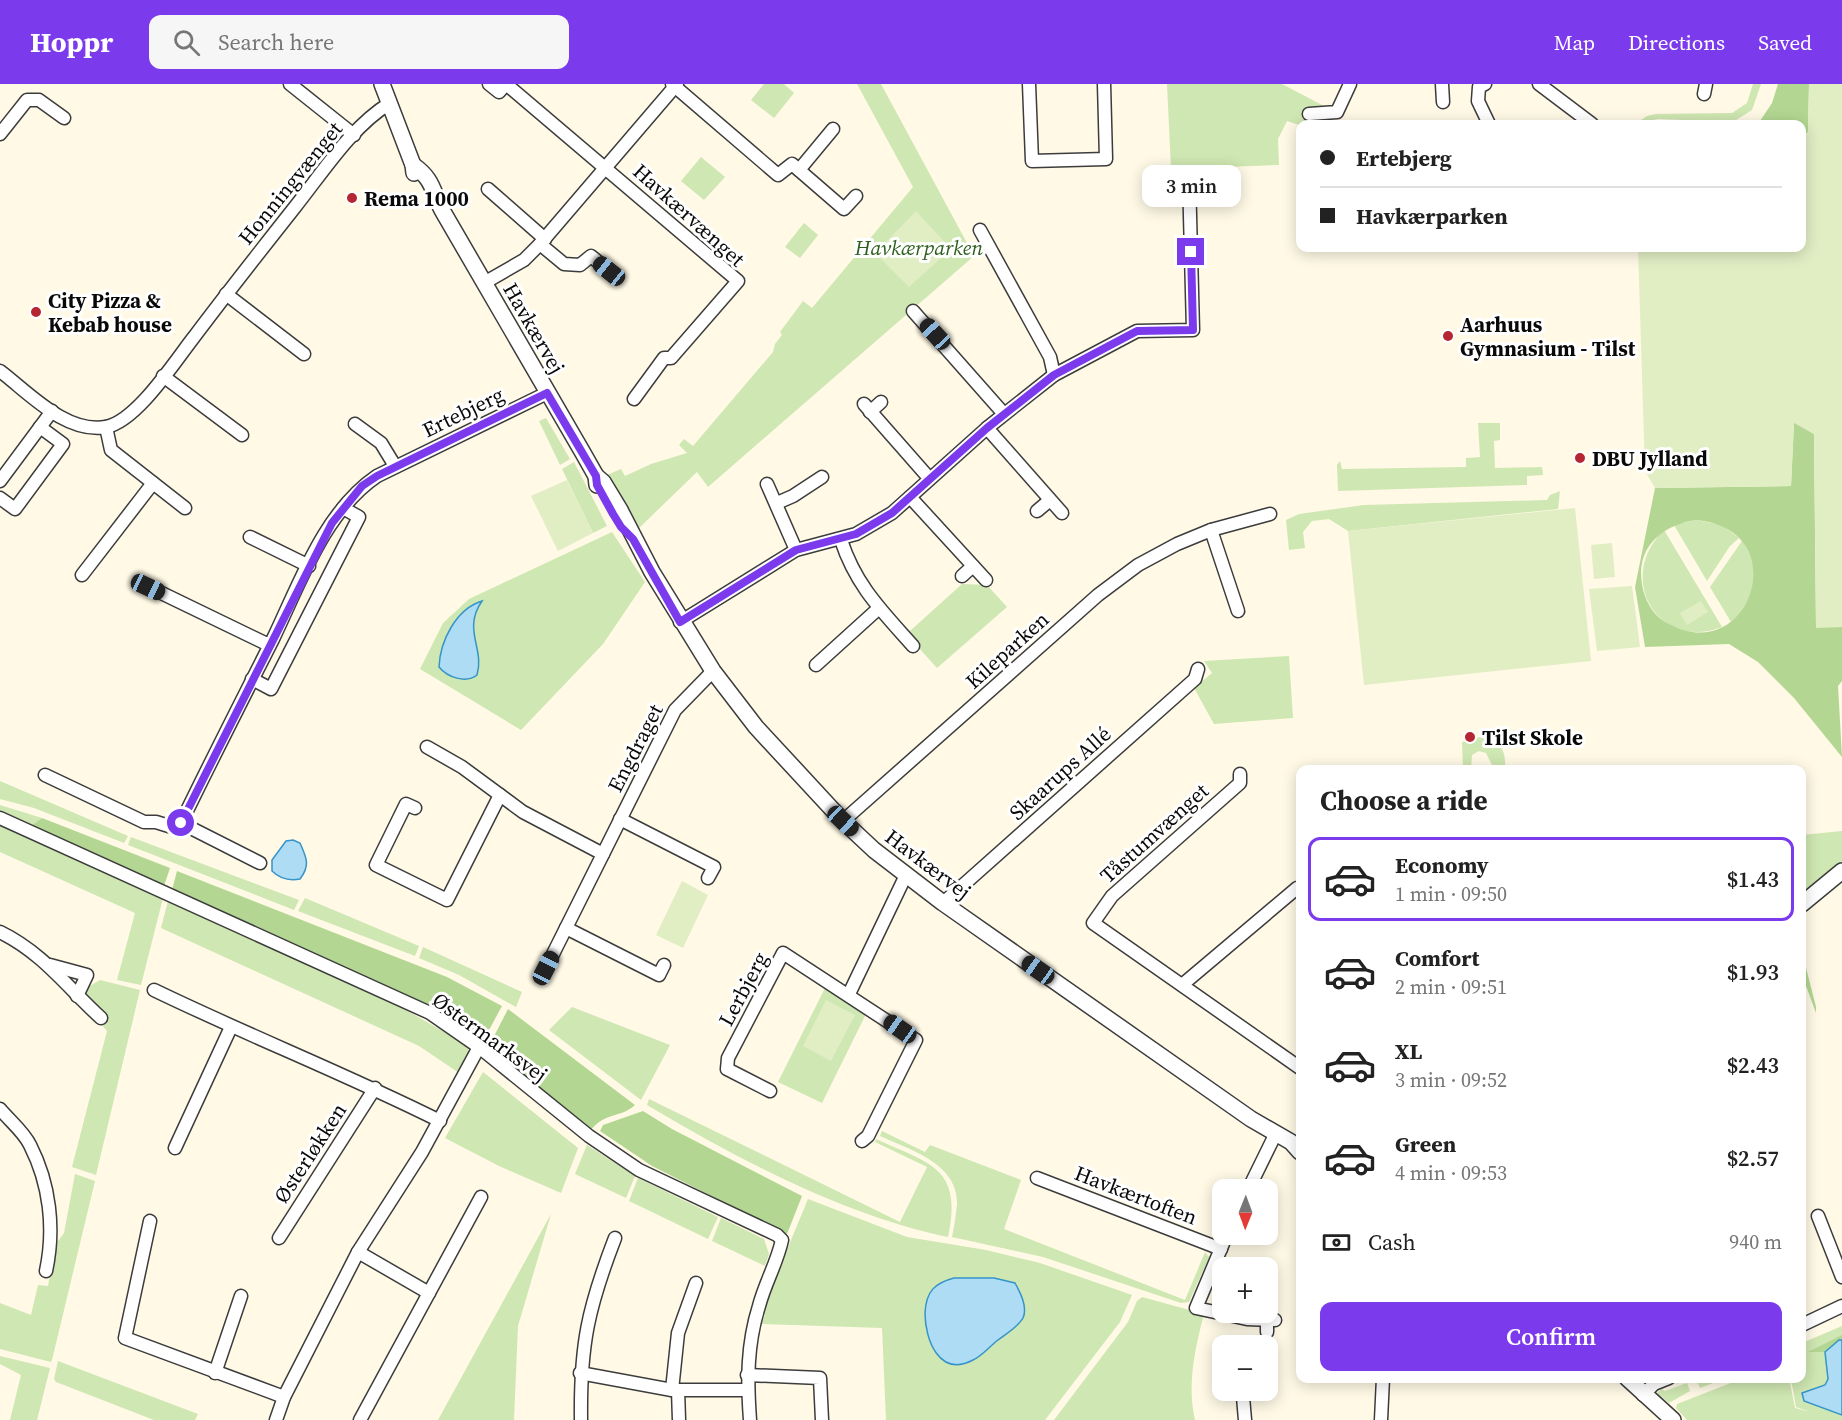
<!DOCTYPE html>
<meta charset="utf-8">
<style>
:root{--surface:#fff;--page:#f6f6f6;--text:#222;--muted:#767676;--line:#e0e0e0;--accent:#7c3aed}
body{margin:0;font-family:"Source Serif 4",serif;background:var(--page);color:var(--text);height:100vh;display:flex;flex-direction:column;font-size:22px;white-space:nowrap}
*{box-sizing:border-box;margin:0}
p{font-size:20px;color:var(--muted)}
.icon{flex:none;width:33px;height:33px;fill:none;stroke:currentColor;stroke-width:2;stroke-linecap:round;stroke-linejoin:round}
.map{position:relative;flex:1;overflow:hidden}
.sheet{position:absolute;left:1296px;top:681px;width:510px;height:618px;display:flex;flex-direction:column;background:var(--surface);border-radius:12px;box-shadow:0 3px 15px #0003}
.sheet>*{flex:none}
.guide{position:absolute;left:1296px;top:36px;width:510px;height:132px;border-radius:12px;box-shadow:0 3px 15px #0003;display:grid;align-content:center;height:132px;padding:0 24px;background:var(--surface)}
.needle{width:39px;rotate:181deg}
.buttons{position:absolute;left:1212px;top:1095px;display:grid;gap:12px}
.buttons a{display:grid;place-items:center;width:66px;height:66px;border-radius:12px;background:var(--surface);box-shadow:0 3px 15px #0003;font-size:30px}
.end{position:absolute;width:27px;height:27px;margin:-14px;border:8px solid #7c3aed;background:#fff;box-shadow:0 0 0 3px #fff}
.from{border-radius:50%}
.bubble{position:absolute;height:42px;border-radius:12px;background:var(--surface);box-shadow:0 3px 15px #0003;font-size:20px;font-weight:600;line-height:42px;text-align:center}
.car{position:absolute;width:18px;height:36px;margin:-18px -9px;border-radius:8px;box-shadow:0 0 4px 2px #0007;background:linear-gradient(#222 24%,#8ab4d8 0 40%,#222 0 76%,#8ab4d8 0 86%,#222 0)}
.guide b{display:flex;align-items:center;gap:21px;height:57px;font-size:22px}
.guide b+b{border-top:2px solid var(--line)}
.guide i{width:15px;height:15px;background:var(--text)}
ul{padding:0;list-style:none}
li{display:flex;align-items:center;gap:18px;height:84px;margin:0 12px 9px;padding:0 12px;border:3px solid transparent;border-radius:12px}
li div{flex:1}
li b{display:block;font-size:22px}
li em{font-style:normal;font-weight:600}
li.current{border-color:var(--accent)}
li>.icon{width:54px;height:54px;stroke-width:1.5}
h2{padding:0 24px;font-size:27px;line-height:72px}
.pay{display:flex;align-items:center;gap:15px;height:66px;padding:0 24px;font-size:22px}
.pay p{margin-inline-start:auto}
.primary-button{display:flex;gap:12px;margin-top:auto;padding:12px 24px}
.primary-button a{flex:1;height:69px;border-radius:12px;background:var(--accent);color:#fff;font-size:24px;font-weight:600;line-height:69px;text-align:center}
header{display:flex;align-items:center;gap:36px;box-sizing:border-box;height:84px;padding:0 30px;background:var(--accent);color:#fff}
header strong{font-size:28px}
nav{display:flex;gap:33px;margin-inline-start:auto;font-size:21px}
.search{width:420px;height:54px;background:var(--page);display:flex;align-items:center;gap:15px;box-sizing:border-box;padding:0 21px;border-radius:12px;color:var(--muted);font-size:22px}
.map>svg:first-child{display:block}
.green{fill:#cfe7b2}
.forest{fill:#b3d792;fill-rule:evenodd}
.pitch{fill:#e1eec4}
.water{fill:#addcf4;stroke:#3694c9;stroke-width:1.5}
.lines{fill:none;stroke-linecap:round;stroke-linejoin:round}
.minor-casing{stroke:#3c3c3c;stroke-width:15}
.tertiary-casing{stroke:#3c3c3c;stroke-width:18}
.minor{stroke:#fff;stroke-width:12}
.tertiary{stroke:#fff;stroke-width:15}
.route{stroke:#7c3aed;stroke-width:8}
.poi-dot{fill:#b52632;stroke:#fff;stroke-width:2}
.labels{text-anchor:middle;dominant-baseline:central;stroke-width:6;stroke-linejoin:round;paint-order:stroke}
.street-label{font-size:21px;fill:#090909;stroke:#fff}
.poi-label{font-size:21px;font-weight:bold;fill:#090909;stroke:#fff;text-anchor:start}
.park-label{font-size:21px;font-style:italic;fill:#2d5e1d;stroke:#fff}
</style>
<header>
<strong>Hoppr</strong>
<div class="search"><svg class="icon" aria-label="search" viewBox="0 0 24 24"><circle cx="10" cy="10" r="6"/><path d="M15 15l6 6"/></svg>Search here</div>
<nav><a>Map</a><a>Directions</a><a>Saved</a></nav>
</header>
<div class="map">
<svg width="1842" height="1336" viewBox="0 0 1842 1336">
<rect width="100%" height="100%" fill="#fff9e6"/>
<g class="green">
<polygon points="764,0 784,0 794,9 774,34 751,16"/>
<polygon points="857,0 881,0 974,172 708,403 697,388 639,444 607,391 621,385 625,392 651,380 687,369 679,361 684,355 693,362 773,268 775,260 782,251 780,248 803,217 812,224 913,103"/>
<polygon points="1167,0 1282,0 1324,22 1299,41 1287,37 1278,55 1279,81 1171,85"/>
<polygon points="1753,0 1761,0 1752,26 1733,38 1658,35 1635,40 1647,32 1656,30 1732,29 1747,19"/>
<polygon points="701,73 725,93 704,116 681,97"/>
<polygon points="804,139 818,151 800,174 785,163"/>
<polygon points="546,334 570,375 560,381 539,337"/>
<polygon points="1478,339 1500,339 1500,356 1494,357 1495,384 1542,383 1543,391 1527,392 1527,401 1338,407 1337,381 1340,377 1342,385 1466,383 1466,374 1480,373"/>
<polygon points="574,378 607,442 593,449 562,385"/>
<polygon points="1560,407 1558,425 1348,447 1329,435 1312,437 1303,448 1305,464 1289,466 1286,436 1299,430 1364,421 1547,416 1550,411"/>
<polygon points="1696,436 1722,441 1739,454 1730,462 1707,497 1674,441"/>
<path d="M1664,446L1722,543C1657,568 1615,493 1664,446Z"/>
<polygon points="612,448 645,498 603,560 521,646 420,585 443,539 469,515"/>
<path d="M1742,457C1761,483 1757,518 1731,538L1710,503Z"/>
<polygon points="962,500 987,501 1007,523 937,584 918,563 910,547"/>
<polygon points="1289,572 1293,634 1214,640 1194,604 1212,589 1204,577"/>
<path d="M1484,652C1498,655 1506,666 1505,681L1493,683L1486,669L1479,667L1472,671L1471,685H1463L1462,658Z"/>
<polygon points="0,697 128,752 124,759 34,724 0,715"/>
<polygon points="0,721 42,734 32,741 0,727"/>
<polygon points="0,740 163,814 141,901 117,896 135,829 0,768"/>
<polygon points="1842,747 1842,777 1802,809 1802,751"/>
<polygon points="131,753 299,816 294,826 128,761"/>
<polygon points="305,814 419,862 415,872 298,827"/>
<polygon points="168,817 385,914 467,961 470,971 459,989 419,962 161,844"/>
<polygon points="423,863 522,908 516,923 459,891 419,874"/>
<polygon points="100,896 140,906 96,1091 72,1083 107,947 101,940 107,931 87,916 84,910 85,905"/>
<polygon points="825,904 866,930 822,1019 778,998"/>
<polygon points="572,923 670,961 641,1016 549,946"/>
<polygon points="483,988 578,1064 561,1109 499,1082 445,1054"/>
<path d="M649,1015L900,1138L927,1083L875,1058L876,1055C930,1080 963,1083 948,1153C843,1131 738,1075 647,1021Z"/>
<path d="M882,1047L925,1068L930,1061L1021,1096L1004,1145L1185,1216L1205,1168L1209,1173L1189,1218L1181,1219L1043,1173L952,1153C954,1143 956,1131 957,1120C958,1079 910,1066 880,1052Z"/>
<polygon points="587,1061 635,1092 626,1114 575,1090"/>
<polygon points="75,1090 95,1097 52,1276 51,1278 0,1265 0,1219 31,1231 38,1201 48,1202 56,1160 64,1149"/>
<polygon points="638,1094 718,1133 708,1155 629,1117"/>
<polygon points="808,1115 907,1153 986,1166 1040,1179 1132,1211 1120,1238 1045,1336 886,1336 882,1244 762,1240 772,1202"/>
<polygon points="551,1130 518,1242 514,1336 438,1336"/>
<polygon points="721,1134 764,1155 769,1170 765,1182 712,1157"/>
<path d="M1142,1213L1204,1230C1195,1265 1187,1299 1195,1336H1054L1128,1238L1137,1217Z"/>
<polygon points="1842,1242 1842,1336 1687,1336 1676,1324 1677,1320 1741,1295 1789,1294 1795,1324 1810,1328 1796,1323 1791,1295 1802,1294 1802,1259"/>
<polygon points="0,1272 50,1284 37,1336 10,1336 21,1291 0,1280"/>
<polygon points="58,1277 198,1330 195,1336 154,1336 56,1298 54,1295"/>
<polygon points="1696,1295 1697,1294 1724,1295 1700,1304"/>
<polygon points="1687,1299 1690,1307 1669,1319 1657,1309 1662,1305 1665,1307"/>
</g>
<g class="forest">
<polygon points="1778,0 1809,0 1808,48 1802,54 1802,40 1758,40 1772,19"/>
<path d="M1794,338L1814,350L1816,543H1842V597L1838,602L1842,673L1794,614L1758,578L1729,560L1645,563L1635,503L1655,404L1791,402ZM1696,436C1797,445 1750,586 1667,539C1649,529 1641,508 1641,488C1642,457 1668,440 1696,436Z"/>
<polygon points="42,734 170,784 164,802 32,741"/>
<polygon points="177,787 447,893 502,922 482,959 172,806"/>
<polygon points="1802,868 1816,923 1816,929 1802,891"/>
<path d="M508,925L635,1021C619,1035 606,1027 590,1047L488,964Z"/>
<polygon points="643,1027 672,1045 802,1112 787,1150 652,1082 600,1047 603,1041"/>
<polygon points="1842,1251 1842,1256 1825,1268 1808,1268"/>
</g>
<g class="pitch">
<polygon points="1809,0 1842,0 1842,543 1816,544 1814,350 1794,339 1791,402 1655,404 1645,387 1638,164 1802,164 1802,54 1808,48"/>
<polygon points="916,127 951,165 909,203 875,169"/>
<polygon points="567,396 593,449 558,467 531,412"/>
<polygon points="1575,424 1591,577 1364,601 1348,447"/>
<polygon points="1612,459 1615,493 1594,495 1591,461"/>
<polygon points="1632,502 1640,563 1597,567 1589,505"/>
<polygon points="1701,517 1708,528 1687,541 1680,529"/>
<polygon points="682,797 708,811 683,864 656,851"/>
<polygon points="826,916 855,931 831,977 803,962"/>
</g>
<g class="water">
<path d="M482,517C462,546 485,564 477,591C466,600 447,593 439,583C440,557 456,525 482,517Z"/>
<path d="M293,756L300,759C306,773 311,781 300,795C289,797 280,795 272,787V776L286,757Z"/>
<path d="M954,1194H994L1015,1199C1020,1208 1028,1223 1023,1234C1018,1243 1006,1250 998,1256C990,1262 982,1272 973,1276C939,1294 925,1255 925,1229C926,1207 935,1199 954,1194Z"/>
<polygon points="1839,1256 1842,1256 1842,1331 1804,1317 1802,1309 1825,1301 1828,1295 1825,1268"/>
</g>
<g class="lines">
<defs>
<g id="minor">
<polyline points="290,0 354,51"/>
<polyline points="489,0 499,8 506,0"/>
<polyline points="506,0 738,197 671,274 664,274 634,315"/>
<polyline points="672,0 778,91 792,80 844,125 856,112"/>
<polyline points="1029,0 1032,77 1106,75 1104,0"/>
<polyline points="1442,0 1443,18"/>
<polyline points="1485,0 1479,3 1478,17 1489,40"/>
<polyline points="1539,0 1592,40"/>
<polyline points="1704,10 1706,0"/>
<polyline points="1309,30 1337,28 1350,0"/>
<polyline points="0,50 27,16 39,16 64,34"/>
<polyline points="799,86 833,45"/>
<polyline points="488,105 545,155"/>
<polyline points="980,146 1050,273 1054,291"/>
<polyline points="540,160 564,180 580,181 591,172 609,187"/>
<polyline points="484,199 524,176 540,160 677,0"/>
<polyline points="226,210 304,270"/>
<polyline points="913,227 1004,330"/>
<path d="M0,287C29,309 66,350 106,343C137,337 175,277 194,253C227,209 261,166 295,123C323,88 351,43 390,19"/>
<polyline points="163,292 242,351"/>
<polyline points="864,320 929,394"/>
<polyline points="870,328 881,318"/>
<polyline points="355,340 381,359 395,382"/>
<polyline points="106,343 111,366 185,424"/>
<polyline points="987,344 1062,429"/>
<polyline points="0,397 52,327"/>
<polyline points="767,400 796,466"/>
<polyline points="910,413 986,496"/>
<polyline points="0,414 15,425 63,360 40,343"/>
<polyline points="777,419 793,412 822,393"/>
<polyline points="1037,427 1050,416"/>
<polyline points="1211,446 1238,527"/>
<polyline points="250,453 309,482"/>
<path d="M841,456C856,502 882,527 913,562"/>
<polyline points="82,491 153,399"/>
<polyline points="962,492 973,482"/>
<polyline points="149,503 269,561"/>
<polyline points="680,538 796,466 856,450 892,429 987,344 1054,291 1137,247 1193,246 1189,93"/>
<polyline points="816,581 879,524"/>
<polyline points="252,595 271,605 359,433 343,424"/>
<polyline points="427,663 462,683 523,728 603,770"/>
<polyline points="1240,690 1240,699 1112,812 1093,839 1300,984"/>
<polyline points="45,691 144,738 156,738 172,743 181,739 260,779"/>
<polyline points="415,724 406,720 376,781 447,816 500,711"/>
<path d="M0,734L430,929L479,963L589,1052L639,1086L777,1151L782,1156C777,1179 765,1199 759,1222C747,1260 747,1296 750,1336"/>
<polyline points="620,735 714,783 708,794"/>
<polyline points="843,737 1098,511 1138,481 1177,460 1211,446 1270,430"/>
<path d="M181,739C211,677 242,616 273,555C300,499 324,428 377,392L547,309"/>
<polyline points="943,819 1195,595 1198,585"/>
<polyline points="566,844 659,891 664,881"/>
<path d="M0,848C43,869 67,903 101,934"/>
<polyline points="50,881 87,891 77,912"/>
<polyline points="546,884 675,626 713,587"/>
<polyline points="1182,901 1297,804"/>
<path d="M154,906C249,952 346,990 440,1037"/>
<polyline points="849,910 906,791"/>
<polyline points="770,1007 727,985 728,974 783,869 916,956 868,1052 862,1057"/>
<path d="M0,1025C9,1036 24,1048 30,1061C50,1100 55,1145 46,1187"/>
<polyline points="175,1064 231,943"/>
<polyline points="1037,1094 1221,1165"/>
<polyline points="1248,1106 1276,1049"/>
<polyline points="1818,1132 1842,1193"/>
<polyline points="150,1137 125,1254 284,1313"/>
<polyline points="1227,1150 1196,1224 1247,1235 1275,1236"/>
<polyline points="279,1154 375,1004"/>
<polyline points="358,1168 429,1209"/>
<polyline points="1802,1241 1842,1222"/>
<polyline points="1267,1248 1267,1236"/>
<polyline points="215,1289 241,1212"/>
<polyline points="580,1289 672,1306 748,1306"/>
<polyline points="747,1291 820,1294 822,1336"/>
<polyline points="672,1306 678,1249 696,1199"/>
<polyline points="678,1306 679,1336"/>
<polyline points="1643,1311 1654,1300 1669,1294"/>
<polyline points="1243,1313 1245,1336"/>
<polyline points="276,1336 284,1313 358,1168 422,1068 479,963"/>
<polyline points="360,1336 481,1113"/>
<path d="M581,1336C580,1261 588,1224 615,1154"/>
<polyline points="1381,1336 1383,1294"/>
</g>
<g id="tertiary">
<polyline points="382,0 413,81 414,89"/>
<path d="M413,81C433,95 432,106 442,126L583,369L596,392L597,401"/>
<polyline points="596,392 603,398 620,426 652,488 713,587 756,643 843,737 874,766 943,819 1251,1035 1291,1058 1300,1068"/>
<polyline points="1802,820 1842,787"/>
<polyline points="1627,1294 1673,1336"/>
</g>
</defs>
<use href="#minor" class="minor-casing"/>
<use href="#tertiary" class="tertiary-casing"/>
<use href="#minor" class="minor"/>
<use href="#tertiary" class="tertiary"/>
</g>
<g class="lines">
<polyline class="route" points="181,739 332,439 362,402 377,392 547,309 596,392 597,401 613,430 621,443 633,455 680,538 796,466 856,450 892,429 987,344 1054,291 1137,247 1193,246 1191,168"/>
</g>
<g class="poi-dot">
<circle cx="352" cy="114" r="6"/>
<circle cx="36" cy="228" r="6"/>
<circle cx="1448" cy="252" r="6"/>
<circle cx="1580" cy="374" r="6"/>
<circle cx="1470" cy="653" r="6"/>
</g>
<g class="labels">
<g class="street-label">
<text transform="translate(290 99) rotate(-51)">Honningvænget</text>
<text transform="translate(689 131) rotate(42)">Havkærvænget</text>
<text transform="translate(534 244) rotate(60)">Havkærvej</text>
<text transform="translate(463 328) rotate(-26)">Ertebjerg</text>
<text transform="translate(1007 566) rotate(-42)">Kileparken</text>
<text transform="translate(635 664) rotate(-63)">Engdraget</text>
<text transform="translate(1060 689) rotate(-42)">Skaarups Allé</text>
<text transform="translate(1154 749) rotate(-42)">Tåstumvænget</text>
<text transform="translate(928 780) rotate(37)">Havkærvej</text>
<text transform="translate(743 905) rotate(-62)">Lerbjerg</text>
<text transform="translate(490 953) rotate(36)">Østermarksvej</text>
<text transform="translate(310 1069) rotate(-57)">Østerløkken</text>
<text transform="translate(1136 1111) rotate(21)">Havkærtoften</text>
</g>
<g class="poi-label">
<text x="364" y="114">Rema 1000</text>
<text x="48" y="216">City Pizza &amp;<tspan x="48" dy="24">Kebab house</tspan></text>
<text x="1460" y="240">Aarhuus<tspan x="1460" dy="24">Gymnasium - Tilst</tspan></text>
<text x="1592" y="374">DBU Jylland</text>
<text x="1482" y="653">Tilst Skole</text>
</g>
<g class="park-label">
<text x="919" y="163">Havkærparken</text>
</g>
</g>
</svg>
<div class="buttons">
<a><svg class="needle" viewBox="-14 -14 28 28"><path d="M0-13l5 13h-10z" fill="#e53935"/><path d="M0 13l5-13h-10z" fill="#767676"/></svg></a>
<a>+</a>
<a>−</a>
</div>
<i class="end from" style="left:181px;top:739px"></i>
<i class="end" style="left:1191px;top:168px"></i>
<div class="bubble" style="left:1142px;top:81px;width:99px">3 min</div>
<i class="car" style="left:609px;top:187px;rotate:309deg"></i>
<i class="car" style="left:935px;top:250px;rotate:317deg"></i>
<i class="car" style="left:148px;top:503px;rotate:115deg"></i>
<i class="car" style="left:843px;top:737px;rotate:133deg"></i>
<i class="car" style="left:546px;top:884px;rotate:27deg"></i>
<i class="car" style="left:1038px;top:886px;rotate:305deg"></i>
<i class="car" style="left:900px;top:945px;rotate:305deg"></i>
<div class="guide">
<b><i class="from"></i>Ertebjerg</b>
<b><i></i>Havkærparken</b>
</div>
<section class="sheet">
<h2>Choose a ride</h2>
<ul>
<li class="current"><svg class="icon" aria-label="car" viewBox="0 0 24 24"><path d="M5 17H2v-5l4-1 3-4h7l3 4 3 1v5h-3M9 17h6M6 11h13"/><circle cx="7" cy="17" r="2"/><circle cx="17" cy="17" r="2"/></svg><div><b>Economy</b><p>1 min · 09:50</p></div><em>$1.43</em></li>
<li><svg class="icon" aria-label="car" viewBox="0 0 24 24"><path d="M5 17H2v-5l4-1 3-4h7l3 4 3 1v5h-3M9 17h6M6 11h13"/><circle cx="7" cy="17" r="2"/><circle cx="17" cy="17" r="2"/></svg><div><b>Comfort</b><p>2 min · 09:51</p></div><em>$1.93</em></li>
<li><svg class="icon" aria-label="car" viewBox="0 0 24 24"><path d="M5 17H2v-5l4-1 3-4h7l3 4 3 1v5h-3M9 17h6M6 11h13"/><circle cx="7" cy="17" r="2"/><circle cx="17" cy="17" r="2"/></svg><div><b>XL</b><p>3 min · 09:52</p></div><em>$2.43</em></li>
<li><svg class="icon" aria-label="car" viewBox="0 0 24 24"><path d="M5 17H2v-5l4-1 3-4h7l3 4 3 1v5h-3M9 17h6M6 11h13"/><circle cx="7" cy="17" r="2"/><circle cx="17" cy="17" r="2"/></svg><div><b>Green</b><p>4 min · 09:53</p></div><em>$2.57</em></li>
</ul>
<div class="pay"><svg class="icon" aria-label="cash" viewBox="0 0 24 24"><path d="M3 7h18v10H3z"/><circle cx="12" cy="12" r="2"/></svg>Cash<p>940 m</p></div>
<div class="primary-button"><a>Confirm</a></div>
</section>
</div>
